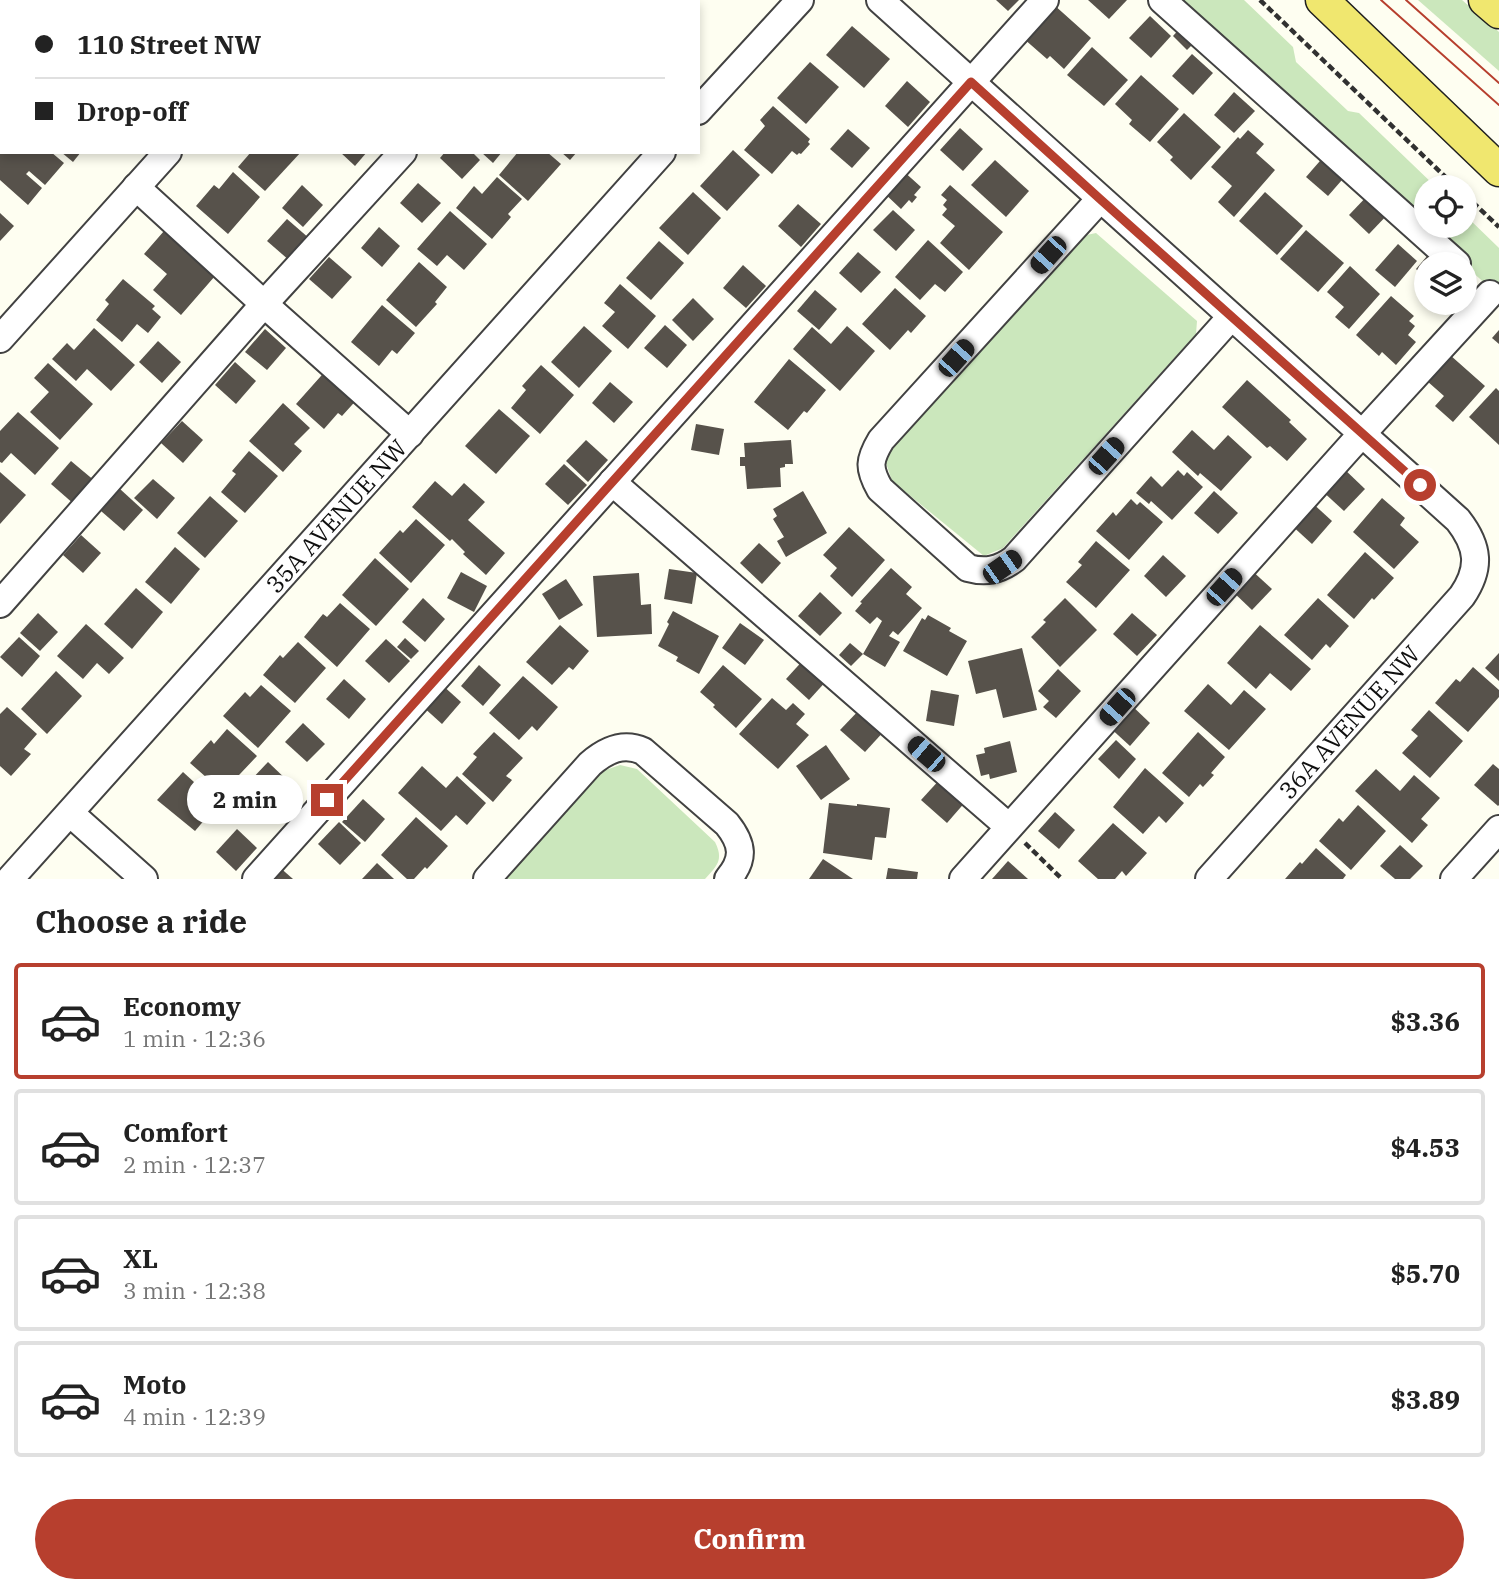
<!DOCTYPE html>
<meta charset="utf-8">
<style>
:root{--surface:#fff;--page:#f2f2f2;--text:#222;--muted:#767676;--line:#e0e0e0;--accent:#b73f2e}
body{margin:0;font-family:"IBM Plex Serif",serif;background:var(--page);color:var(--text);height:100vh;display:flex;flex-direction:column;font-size:26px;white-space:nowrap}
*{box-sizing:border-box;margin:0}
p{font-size:23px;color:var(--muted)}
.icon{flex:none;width:38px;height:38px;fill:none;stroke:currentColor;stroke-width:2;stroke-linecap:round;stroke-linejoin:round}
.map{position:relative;height:879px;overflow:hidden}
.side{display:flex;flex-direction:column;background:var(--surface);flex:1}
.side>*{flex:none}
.guide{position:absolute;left:0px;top:0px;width:700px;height:154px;box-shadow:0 4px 10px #0003;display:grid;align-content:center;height:154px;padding:0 35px;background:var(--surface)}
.buttons{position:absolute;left:1414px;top:175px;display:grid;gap:14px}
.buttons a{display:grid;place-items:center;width:63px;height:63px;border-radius:50%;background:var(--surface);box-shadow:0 4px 10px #0003;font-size:35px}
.end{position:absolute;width:32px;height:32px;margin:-16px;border:9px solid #b73f2e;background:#fff;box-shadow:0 0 0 4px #fff}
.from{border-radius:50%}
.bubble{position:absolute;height:49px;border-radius:24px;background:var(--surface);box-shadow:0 4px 10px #0003;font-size:23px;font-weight:700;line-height:49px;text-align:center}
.car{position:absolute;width:21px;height:42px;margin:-21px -10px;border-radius:9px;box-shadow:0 0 5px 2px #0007;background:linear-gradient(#222 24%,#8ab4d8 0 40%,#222 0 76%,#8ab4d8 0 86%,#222 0)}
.guide b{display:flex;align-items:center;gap:24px;height:66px;font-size:26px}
.guide b+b{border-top:2px solid var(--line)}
.guide i{width:18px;height:18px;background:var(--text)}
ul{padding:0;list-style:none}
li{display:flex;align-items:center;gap:21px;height:116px;margin:0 14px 10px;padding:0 21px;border:4px solid var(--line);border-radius:7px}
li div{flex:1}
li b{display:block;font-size:26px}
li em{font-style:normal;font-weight:700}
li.active{border-color:var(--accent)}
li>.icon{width:63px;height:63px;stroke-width:1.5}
h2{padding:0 35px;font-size:32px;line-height:84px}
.primary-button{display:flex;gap:14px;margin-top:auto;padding:14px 35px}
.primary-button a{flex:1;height:80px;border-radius:42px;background:var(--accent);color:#fff;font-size:28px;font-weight:700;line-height:80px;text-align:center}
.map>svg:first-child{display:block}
.green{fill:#cbe7bc}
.building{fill:#57524b}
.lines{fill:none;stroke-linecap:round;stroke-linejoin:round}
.minor-casing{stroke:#424242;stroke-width:30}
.major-casing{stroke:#202020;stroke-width:35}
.path{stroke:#313131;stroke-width:4.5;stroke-dasharray:7 3.5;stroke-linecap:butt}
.minor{stroke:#fff;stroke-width:26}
.major{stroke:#f0e76f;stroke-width:32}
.tram{stroke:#b73f2e;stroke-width:2}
.route{stroke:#b73f2e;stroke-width:9}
.labels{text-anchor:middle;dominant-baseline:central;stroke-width:7;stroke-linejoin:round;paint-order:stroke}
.street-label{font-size:24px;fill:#0f0f0f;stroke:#fff}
</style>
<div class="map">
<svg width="1499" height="879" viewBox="0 0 1499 879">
<rect width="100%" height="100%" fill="#fefef1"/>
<g class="green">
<polygon points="1170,0 1244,0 1293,47 1296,62 1348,111 1359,113 1436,187 1426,187 1426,226 1465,226 1465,215 1499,248 1499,296"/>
<polygon points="1418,0 1462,0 1499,32 1499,71"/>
<polygon points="1096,233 1197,321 1196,334 1003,548 984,556 892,481 886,463 890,446 1082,236"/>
<path d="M620,765L637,769L715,842C724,860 717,866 705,879H506L600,772Z"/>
</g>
<g class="building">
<polygon points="996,0 1019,0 1008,11"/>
<polygon points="1088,0 1127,0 1109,19"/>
<polygon points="1053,4 1091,38 1064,69 1050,56 1047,59 1023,38"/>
<polygon points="1150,16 1171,36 1151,58 1129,38"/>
<polygon points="852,26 890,59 864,88 826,55"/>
<polygon points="1181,27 1196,41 1187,50 1173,36"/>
<polygon points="1092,47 1128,80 1104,106 1067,75"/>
<polygon points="1192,54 1213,73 1193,95 1172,76"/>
<polygon points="810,62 839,87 806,124 777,98"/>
<polygon points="1141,75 1179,109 1150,142 1129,124 1132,120 1115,104"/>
<polygon points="907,81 930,102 908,127 885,106"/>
<polygon points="1234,92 1255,111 1234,133 1214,115"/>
<polygon points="773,106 810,139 808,142 810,144 801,154 799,153 797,155 792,151 772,174 744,150 765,126 760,120"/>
<polygon points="1184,113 1221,147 1191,180 1170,160 1173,157 1157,142"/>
<polygon points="960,128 983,149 963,171 940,150"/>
<polygon points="848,129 870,148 852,168 830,149"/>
<polygon points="1248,130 1264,144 1256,153 1275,170 1234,217 1218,202 1232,186 1211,167 1238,137 1240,139"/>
<polygon points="733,150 760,175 727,211 700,186"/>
<polygon points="0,152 1,154 3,152 51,152 64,163 45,185 29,171 26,174 42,188 28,205 0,180"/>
<polygon points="61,152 81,152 73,162"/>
<polygon points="251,152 301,152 265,191 238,167"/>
<polygon points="340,152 367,152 355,166"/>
<polygon points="445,152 472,152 480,160 462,179 440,158"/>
<polygon points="481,152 502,152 493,163"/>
<polygon points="518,152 547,152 561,164 528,201 499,175"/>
<polygon points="561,152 577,152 570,160"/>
<polygon points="1326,154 1348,173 1328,196 1306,177"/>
<polygon points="995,160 1029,191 1006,217 971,185"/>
<polygon points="901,169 921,187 914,195 917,197 912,203 909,200 901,209 882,191"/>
<polygon points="233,172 260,197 228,234 196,206 214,185 219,189"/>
<polygon points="497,177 522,199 508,214 511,217 492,239 456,208 474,186 482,194"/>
<polygon points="418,183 441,203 422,223 400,203"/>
<polygon points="302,185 323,205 303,227 282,208"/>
<polygon points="950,185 1003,232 969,270 940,243 955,226 942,215 947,209 943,205 947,200 941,195"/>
<polygon points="693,192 721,218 688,255 659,228"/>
<polygon points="1265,192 1303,226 1277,255 1239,221"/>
<polygon points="1370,193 1390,212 1369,234 1349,215"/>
<polygon points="798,204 821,224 801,247 778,226"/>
<polygon points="893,210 915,230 896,251 873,230"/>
<polygon points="450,211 487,244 464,270 447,255 437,266 417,249"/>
<polygon points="0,213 14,226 0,241"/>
<polygon points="287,219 310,239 290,261 267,241"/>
<polygon points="379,227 400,246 382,267 361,248"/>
<polygon points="1306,230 1344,263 1318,292 1280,259"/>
<polygon points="164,231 215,276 181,315 153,290 167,274 144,254"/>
<polygon points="928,240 963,272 945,292 935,284 920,300 895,277"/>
<polygon points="659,241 684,263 651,300 626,278"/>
<polygon points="1398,244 1417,261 1395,287 1375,270"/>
<polygon points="1433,249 1450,264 1426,264 1426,279 1416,269"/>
<polygon points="858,252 881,272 861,293 839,273"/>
<polygon points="329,257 352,277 332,299 309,279"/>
<polygon points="419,262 447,287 435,302 437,304 416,327 386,300"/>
<polygon points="743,265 766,286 746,308 723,288"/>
<polygon points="1350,266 1380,294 1349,329 1335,317 1344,307 1327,292"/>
<polygon points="123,279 155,306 152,309 161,317 148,333 137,324 122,342 96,320 109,304 105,300"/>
<polygon points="620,284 656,316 628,349 602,326 615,312 604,303"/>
<polygon points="895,288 926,316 911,333 908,330 890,350 862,324"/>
<polygon points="815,290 837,309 819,330 797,311"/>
<polygon points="1391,296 1414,316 1409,321 1415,326 1408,335 1416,342 1396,365 1382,352 1379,356 1356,335"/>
<polygon points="693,298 714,319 693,341 672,320"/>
<polygon points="382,305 415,333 397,354 392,350 379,366 351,342"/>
<polygon points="665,325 687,345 667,368 644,348"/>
<polygon points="584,326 612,351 579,388 551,362"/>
<polygon points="847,326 875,351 840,391 793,349 812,327 831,344"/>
<polygon points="94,328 135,365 111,391 87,369 76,381 52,359 67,343 74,350"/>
<polygon points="265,329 286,348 267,370 245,352"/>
<polygon points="1499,330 1499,344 1492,338"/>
<polygon points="158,341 181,362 162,383 139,362"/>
<polygon points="1450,355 1485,386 1453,422 1435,406 1444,396 1427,381"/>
<polygon points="789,359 826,390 807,413 804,411 788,430 754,402"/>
<polygon points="235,362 256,381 236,404 215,385"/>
<polygon points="48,363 93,404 60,440 30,412 49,392 34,378"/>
<polygon points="541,365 574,395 540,434 511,408 526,390 522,386"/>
<polygon points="329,367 361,395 342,416 338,413 324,429 296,404"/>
<polygon points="1247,380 1291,420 1289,422 1307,439 1287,461 1270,446 1267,448 1222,407"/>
<polygon points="610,382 633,402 614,423 592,403"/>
<polygon points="1496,388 1499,391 1499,445 1469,417"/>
<polygon points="283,403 310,428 294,444 302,451 283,472 249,441"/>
<polygon points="499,409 530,436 496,474 465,446"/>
<polygon points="18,412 59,448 35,475 11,453 2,463 0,462 0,431"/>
<polygon points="182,421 203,440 183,463 161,443"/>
<polygon points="696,424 724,429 719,455 691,450"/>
<polygon points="1192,430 1214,450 1228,435 1252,457 1221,491 1200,473 1198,476 1172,452"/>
<polygon points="586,440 608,460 588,482 566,461"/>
<polygon points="791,440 793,464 785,464 785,467 780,468 781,487 747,489 745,466 740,466 740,457 745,457 744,443"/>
<polygon points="249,451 278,476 245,513 221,492 236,474 232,471"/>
<polygon points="71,461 96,482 75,505 51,484"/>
<polygon points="564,464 587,485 568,505 545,484"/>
<polygon points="1341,466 1365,489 1344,511 1320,489"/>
<polygon points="1178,470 1184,476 1187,472 1203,487 1172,520 1151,501 1149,504 1136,493 1151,476 1162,487"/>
<polygon points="0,472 26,495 0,524"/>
<polygon points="153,479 175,498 157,519 134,498"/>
<polygon points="435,481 452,496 464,483 485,502 468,520 505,553 486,575 463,554 465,552 452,539 450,541 412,507"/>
<polygon points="120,489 143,510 124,531 101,511"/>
<polygon points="803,491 827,533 786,557 777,541 784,537 773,519 777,516 773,509"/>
<polygon points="1214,491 1238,513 1218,534 1194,513"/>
<polygon points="210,496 238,521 205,558 177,533"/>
<polygon points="1382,498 1405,518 1400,525 1419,542 1394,569 1353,532"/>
<polygon points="1131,499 1137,505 1140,502 1163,522 1129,560 1096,531 1113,512 1116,516"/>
<polygon points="1309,500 1332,521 1312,544 1289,523"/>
<polygon points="416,519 445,545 411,583 379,553 400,530 403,533"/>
<polygon points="849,527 885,560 852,597 830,576 837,568 823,555"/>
<polygon points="81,535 101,553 83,573 63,555"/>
<polygon points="1096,541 1130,570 1096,608 1066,582 1082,565 1078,562"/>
<polygon points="759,543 781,563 762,584 740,563"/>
<polygon points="175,547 200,569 171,604 145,582"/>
<polygon points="1365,552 1394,578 1374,600 1372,598 1354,619 1327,595"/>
<polygon points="1163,555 1186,576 1166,597 1144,576"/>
<polygon points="375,558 409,589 376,626 342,595"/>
<polygon points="891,568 912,587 906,594 922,608 898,635 893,631 889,636 900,642 885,667 863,654 882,621 877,617 870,624 855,611 862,603 860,602"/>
<polygon points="1249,568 1272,589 1252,610 1230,589"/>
<polygon points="669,569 697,573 692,604 664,599"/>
<polygon points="461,572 487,586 474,612 447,598"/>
<polygon points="639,573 641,605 651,604 652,634 597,637 593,576"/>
<polygon points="566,579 583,605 559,620 542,594"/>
<polygon points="136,588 163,612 132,649 104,624"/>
<polygon points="820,592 842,613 820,636 798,616"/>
<polygon points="423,598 445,619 425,642 402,622"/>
<polygon points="1065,598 1097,630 1060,667 1031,637 1046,622 1043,620"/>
<polygon points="1318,598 1349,626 1330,648 1326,644 1312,660 1284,635"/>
<polygon points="340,603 370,629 337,667 304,637 323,614 327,617"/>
<polygon points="673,611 719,636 699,674 676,661 678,657 658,646 669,624 667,622"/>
<polygon points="38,613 58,632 40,651 20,633"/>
<polygon points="1132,613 1157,635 1137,656 1113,634"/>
<polygon points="928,615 951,628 949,631 967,641 947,676 903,651 922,618 925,620"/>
<polygon points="740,623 764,640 745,665 722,648"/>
<polygon points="86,624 124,658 109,674 97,663 83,679 57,656"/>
<polygon points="560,625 589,651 573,670 569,667 552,685 526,662"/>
<polygon points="1260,625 1311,669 1291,691 1270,673 1256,689 1227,663"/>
<polygon points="19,637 40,656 22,677 0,657"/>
<polygon points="405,638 419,651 411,659 397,647"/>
<polygon points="386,639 410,661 389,683 365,661"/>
<polygon points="298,642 326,668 295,703 263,675 280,655 283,658"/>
<polygon points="850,643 863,654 851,666 839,655"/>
<polygon points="1022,648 1037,710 1003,718 996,689 976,694 968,661"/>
<polygon points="1499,653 1499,681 1485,668"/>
<polygon points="806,657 829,678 809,700 786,679"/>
<polygon points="479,665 501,685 483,706 461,686"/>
<polygon points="723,665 762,699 736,728 713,707 715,705 700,692"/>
<polygon points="1473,667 1499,690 1499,697 1468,732 1435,703 1456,679 1460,682"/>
<polygon points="1058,669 1081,691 1056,718 1043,707 1049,701 1038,691"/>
<polygon points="56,671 82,696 47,734 21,709"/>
<polygon points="523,676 558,707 537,731 532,726 519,740 489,713"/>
<polygon points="344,679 366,699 349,719 326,699"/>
<polygon points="440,683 461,702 442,724 421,705"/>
<polygon points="1208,684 1231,705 1244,690 1266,709 1229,750 1184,711"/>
<polygon points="261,685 291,711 258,748 223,716 245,692 250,697"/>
<polygon points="931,690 959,695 954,726 926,721"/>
<polygon points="772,698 786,710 793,703 805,714 796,724 809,735 778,769 739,734"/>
<polygon points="1128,702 1150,723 1130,746 1107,725"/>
<polygon points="7,707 37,734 24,749 31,754 11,776 0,766 0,714"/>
<polygon points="862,707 886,729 865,752 840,730"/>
<polygon points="1429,710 1463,741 1430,778 1402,753 1418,736 1411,730"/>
<polygon points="303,723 325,744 307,762 285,742"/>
<polygon points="227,729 257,756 223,792 190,763 211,740 214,744"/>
<polygon points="494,732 523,758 506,776 512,780 493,802 462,774 477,757 473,754"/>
<polygon points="1198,732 1225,757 1211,773 1214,775 1203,787 1200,784 1189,797 1162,773"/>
<polygon points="1116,740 1136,759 1119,779 1098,759"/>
<polygon points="1010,741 1017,772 990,779 989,774 981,776 976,755 985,753 984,748"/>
<polygon points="826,745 850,779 821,800 796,766"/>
<polygon points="268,762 290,783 268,806 246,785"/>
<polygon points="1493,764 1499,769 1499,805 1498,806 1474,785"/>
<polygon points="422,766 446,788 457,776 486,803 467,825 456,815 441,831 398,793"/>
<polygon points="1145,768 1184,803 1166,823 1159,816 1143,834 1113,807"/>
<polygon points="1376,769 1400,791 1414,775 1440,798 1421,819 1428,825 1412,843 1355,791"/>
<polygon points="183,772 218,804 195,831 157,800"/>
<polygon points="942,777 967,800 947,823 921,800"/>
<polygon points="363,799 385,819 365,842 342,822"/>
<polygon points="829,803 857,806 857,804 890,808 886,838 875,837 872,860 823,853"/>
<polygon points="1358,805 1386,831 1351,870 1319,841 1339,818 1343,822"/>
<polygon points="1055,812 1075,830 1059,849 1038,831"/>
<polygon points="416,817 448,846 427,869 425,867 414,879 407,879 381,855"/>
<polygon points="339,822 361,843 340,865 318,844"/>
<polygon points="1113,823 1147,853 1126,876 1122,871 1115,879 1098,879 1078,861"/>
<polygon points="237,829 257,848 236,871 216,852"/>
<polygon points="1400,845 1423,866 1410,879 1395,879 1380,866"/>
<polygon points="1316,848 1346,875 1343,879 1285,879 1300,862 1302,864"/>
<polygon points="823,859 853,879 809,879"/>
<polygon points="1008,861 1028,879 992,879"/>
<polygon points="377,863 394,879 362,879"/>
<polygon points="277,865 293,879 264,879"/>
<polygon points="888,868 918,872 917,879 886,879"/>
</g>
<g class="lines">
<defs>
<g id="minor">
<path d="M880,0L1458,520C1479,547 1481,568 1462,596L1209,879"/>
<polyline points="1162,0 1457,264"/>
<polyline points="303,2 305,0"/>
<polyline points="541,2 542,0"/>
<polyline points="698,111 800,0"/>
<polyline points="136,187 264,304 410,434"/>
<path d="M1100,199L881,440C869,460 868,468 880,489L968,568C986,573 999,570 1014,559L1231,317"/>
<polyline points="0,339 168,152"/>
<polyline points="612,482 1009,827"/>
<polyline points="0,604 264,304 403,152"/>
<polyline points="70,813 144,879"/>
<polyline points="10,879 662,152"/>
<polyline points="256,879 1045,0"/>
<path d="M487,879L590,764C606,750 623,742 643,751L727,824C743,844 745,859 728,879"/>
<polyline points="963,879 1349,448 1490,294"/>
<polyline points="1454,879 1499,829"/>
</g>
<g id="major">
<polyline points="1322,0 1499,170"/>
<polyline points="1485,0 1499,12"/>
</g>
</defs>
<use href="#minor" class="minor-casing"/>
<use href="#major" class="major-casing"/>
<g class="path">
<polyline points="1260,0 1456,187"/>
<polyline points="1465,195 1499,227"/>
<polyline points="1025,843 1062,879"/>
</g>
<use href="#minor" class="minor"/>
<use href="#major" class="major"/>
<g class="tram">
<polyline points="1381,0 1499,105"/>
<polyline points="1406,0 1499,83"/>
</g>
</g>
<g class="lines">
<polyline class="route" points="327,800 971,82 1100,199 1420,485"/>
</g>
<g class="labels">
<g class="street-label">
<text transform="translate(336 516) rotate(-48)">35A AVENUE NW</text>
<text transform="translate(1349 722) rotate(-48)">36A AVENUE NW</text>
</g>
</g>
</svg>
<div class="buttons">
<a><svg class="icon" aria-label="locate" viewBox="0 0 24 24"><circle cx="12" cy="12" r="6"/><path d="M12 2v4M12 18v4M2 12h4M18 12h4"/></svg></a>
<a><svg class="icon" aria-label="layers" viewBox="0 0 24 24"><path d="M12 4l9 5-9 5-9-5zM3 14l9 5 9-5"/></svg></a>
</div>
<i class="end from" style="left:1420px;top:485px"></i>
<i class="end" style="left:327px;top:800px"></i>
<div class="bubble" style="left:187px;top:775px;width:116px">2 min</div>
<i class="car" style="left:1048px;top:255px;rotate:222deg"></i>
<i class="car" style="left:956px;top:358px;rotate:42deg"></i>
<i class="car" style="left:1106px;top:456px;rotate:42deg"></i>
<i class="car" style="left:1002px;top:567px;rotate:55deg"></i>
<i class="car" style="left:1224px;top:587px;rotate:42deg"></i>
<i class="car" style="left:1117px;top:707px;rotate:222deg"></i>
<i class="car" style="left:926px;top:754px;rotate:311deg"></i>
<div class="guide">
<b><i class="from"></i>110 Street NW</b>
<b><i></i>Drop-off</b>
</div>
</div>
<section class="side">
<h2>Choose a ride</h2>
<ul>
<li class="active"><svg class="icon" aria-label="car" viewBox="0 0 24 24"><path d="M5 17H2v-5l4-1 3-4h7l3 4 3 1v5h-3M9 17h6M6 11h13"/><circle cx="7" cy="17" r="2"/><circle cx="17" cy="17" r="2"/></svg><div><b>Economy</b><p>1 min · 12:36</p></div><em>$3.36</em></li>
<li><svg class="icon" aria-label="car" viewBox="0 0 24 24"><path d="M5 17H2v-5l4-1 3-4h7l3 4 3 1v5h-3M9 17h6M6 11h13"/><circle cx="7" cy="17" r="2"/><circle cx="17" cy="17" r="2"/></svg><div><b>Comfort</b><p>2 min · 12:37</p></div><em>$4.53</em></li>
<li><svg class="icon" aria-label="car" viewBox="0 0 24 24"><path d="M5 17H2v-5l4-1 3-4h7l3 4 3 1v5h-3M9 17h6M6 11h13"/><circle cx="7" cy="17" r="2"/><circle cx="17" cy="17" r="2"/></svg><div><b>XL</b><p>3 min · 12:38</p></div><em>$5.70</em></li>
<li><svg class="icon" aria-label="car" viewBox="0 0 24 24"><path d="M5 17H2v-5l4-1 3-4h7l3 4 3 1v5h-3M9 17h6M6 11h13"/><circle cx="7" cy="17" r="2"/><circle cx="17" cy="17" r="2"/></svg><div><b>Moto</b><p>4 min · 12:39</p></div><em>$3.89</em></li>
</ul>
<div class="primary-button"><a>Confirm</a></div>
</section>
